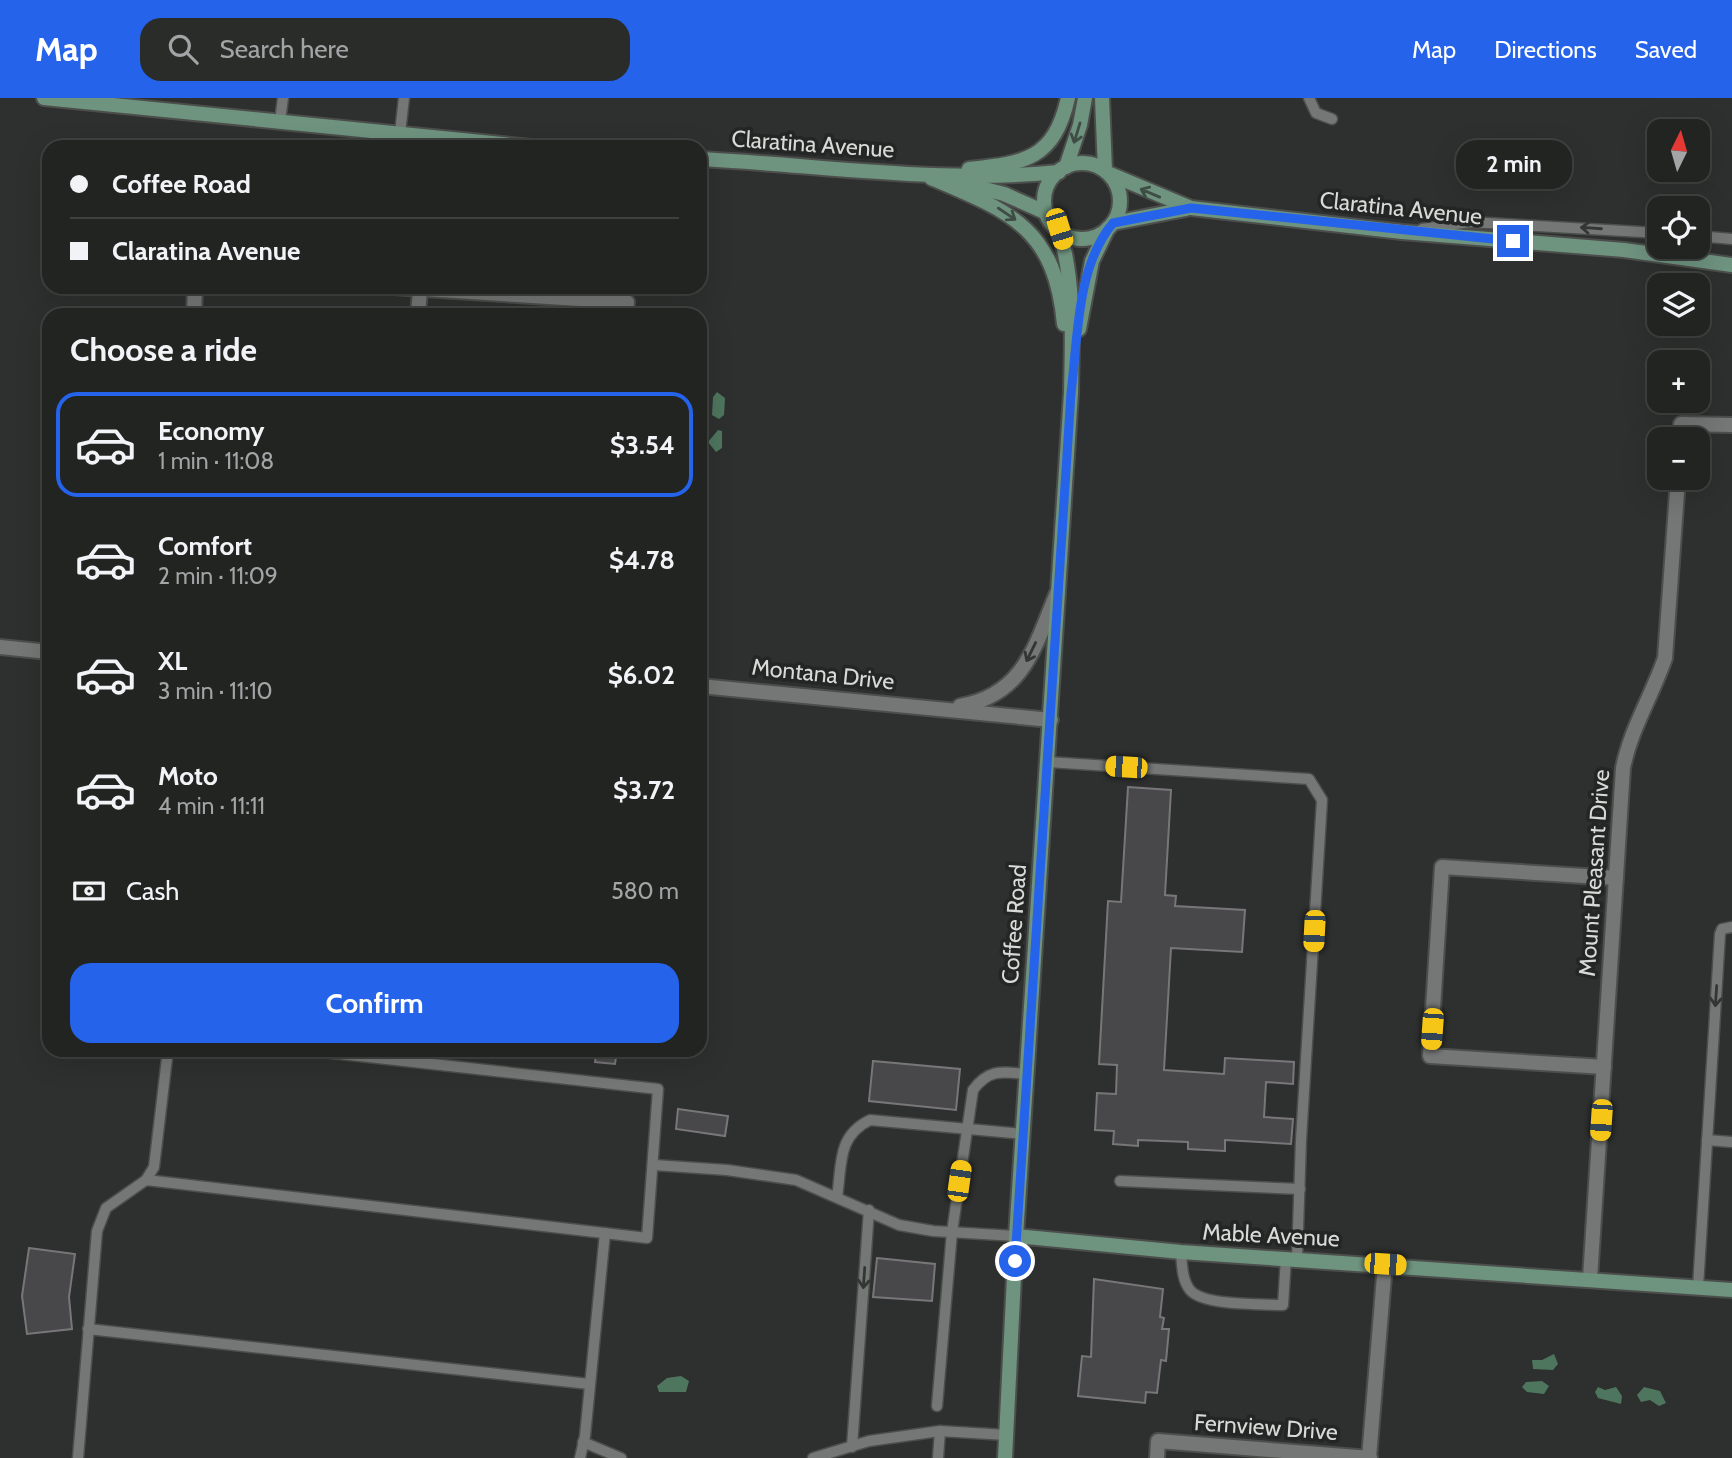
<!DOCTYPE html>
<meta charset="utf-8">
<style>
:root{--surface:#222422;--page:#2a2c2a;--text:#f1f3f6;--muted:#a2a4a5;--line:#3f4140;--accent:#2563eb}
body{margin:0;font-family:Cabin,sans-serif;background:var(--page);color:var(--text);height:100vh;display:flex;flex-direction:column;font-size:26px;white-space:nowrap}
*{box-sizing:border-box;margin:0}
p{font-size:23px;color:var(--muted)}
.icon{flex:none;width:38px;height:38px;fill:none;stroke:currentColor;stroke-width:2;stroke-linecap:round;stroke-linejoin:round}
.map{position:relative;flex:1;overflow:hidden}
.panel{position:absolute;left:42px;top:210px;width:665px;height:749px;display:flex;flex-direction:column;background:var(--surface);border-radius:21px;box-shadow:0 7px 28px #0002,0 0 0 2px var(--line)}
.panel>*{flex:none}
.hud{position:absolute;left:42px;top:42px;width:665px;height:154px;border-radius:21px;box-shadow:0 7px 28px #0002,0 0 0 2px var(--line);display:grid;align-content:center;height:154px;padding:0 28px;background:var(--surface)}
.needle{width:46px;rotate:5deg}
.fabs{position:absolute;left:1647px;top:21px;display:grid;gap:14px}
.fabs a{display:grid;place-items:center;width:63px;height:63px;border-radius:14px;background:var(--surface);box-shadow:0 7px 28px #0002,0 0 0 2px var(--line);font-size:35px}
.end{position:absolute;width:32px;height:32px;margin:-16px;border:9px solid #2563eb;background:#fff;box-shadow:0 0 0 4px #fff}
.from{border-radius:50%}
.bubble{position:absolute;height:49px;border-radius:21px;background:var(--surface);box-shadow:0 7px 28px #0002,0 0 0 2px var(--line);font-size:23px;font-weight:700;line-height:49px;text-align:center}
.car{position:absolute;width:21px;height:42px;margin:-21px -10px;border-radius:9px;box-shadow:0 0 5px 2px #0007;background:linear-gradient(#f5c518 24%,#345 0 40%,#f5c518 0 76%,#345 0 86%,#f5c518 0)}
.hud b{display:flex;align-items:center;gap:24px;height:66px;font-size:26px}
.hud b+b{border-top:2px solid var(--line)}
.hud i{width:18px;height:18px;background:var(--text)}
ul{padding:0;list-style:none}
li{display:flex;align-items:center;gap:21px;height:105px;margin:0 14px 10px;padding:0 14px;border:4px solid transparent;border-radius:21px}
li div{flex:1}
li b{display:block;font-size:26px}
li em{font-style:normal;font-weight:700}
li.active{border-color:var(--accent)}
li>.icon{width:63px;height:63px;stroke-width:1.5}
h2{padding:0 28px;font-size:32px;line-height:84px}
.pay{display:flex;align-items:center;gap:18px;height:77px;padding:0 28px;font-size:26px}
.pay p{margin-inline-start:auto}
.action{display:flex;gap:14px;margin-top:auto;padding:14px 28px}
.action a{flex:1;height:80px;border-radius:21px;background:var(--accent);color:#fff;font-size:28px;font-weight:700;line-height:80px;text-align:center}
header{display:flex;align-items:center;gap:42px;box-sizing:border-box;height:98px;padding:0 35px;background:var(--accent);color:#fff}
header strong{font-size:33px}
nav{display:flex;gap:38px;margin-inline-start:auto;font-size:24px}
.search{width:490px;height:63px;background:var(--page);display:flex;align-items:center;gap:18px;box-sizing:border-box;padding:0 24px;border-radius:21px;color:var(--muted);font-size:26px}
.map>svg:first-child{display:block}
.water{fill:#4e755d}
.building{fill:#48474a;stroke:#787679;stroke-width:2}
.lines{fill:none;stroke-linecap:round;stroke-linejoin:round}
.lane-casing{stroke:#4c4e4c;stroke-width:13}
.street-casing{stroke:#4c4e4c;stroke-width:18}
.secondary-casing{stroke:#4c4e4c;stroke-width:18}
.lane{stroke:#747775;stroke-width:10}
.street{stroke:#747775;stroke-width:14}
.secondary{stroke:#6e937f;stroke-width:14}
.oneway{stroke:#3d4c44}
.oneway2{stroke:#333634}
.route{stroke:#2563eb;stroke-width:9}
.labels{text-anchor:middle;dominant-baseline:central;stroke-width:7;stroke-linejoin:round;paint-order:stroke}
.street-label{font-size:23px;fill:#d8dad8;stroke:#232624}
</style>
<header>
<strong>Map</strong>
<div class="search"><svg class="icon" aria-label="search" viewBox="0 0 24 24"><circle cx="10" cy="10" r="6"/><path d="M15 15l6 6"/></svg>Search here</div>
<nav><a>Map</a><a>Directions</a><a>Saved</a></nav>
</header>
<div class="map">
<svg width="1732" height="1360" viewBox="0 0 1732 1360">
<rect width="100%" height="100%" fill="#2d302e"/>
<g class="water">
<polygon points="717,294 725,300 724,317 719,321 712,317 713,299"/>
<polygon points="718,332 722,333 722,350 716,354 708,344"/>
<polygon points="1554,1256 1558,1266 1553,1272 1533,1271 1532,1262 1542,1262"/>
<polygon points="681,1278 689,1283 686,1294 659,1294 657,1288 667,1280"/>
<polygon points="1542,1283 1549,1288 1544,1296 1527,1294 1522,1289 1526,1284"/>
<polygon points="1598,1289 1605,1292 1616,1289 1622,1298 1621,1306 1598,1300 1595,1294"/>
<polygon points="1644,1289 1660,1293 1666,1305 1659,1308 1650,1302 1641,1304 1637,1297"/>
</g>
<g class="building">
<polygon points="1128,689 1171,692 1165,797 1176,798 1175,808 1245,812 1242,854 1171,850 1164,972 1224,976 1225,960 1294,964 1293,986 1266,984 1264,1019 1293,1021 1291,1046 1225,1042 1225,1053 1188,1051 1188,1044 1138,1042 1138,1048 1113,1046 1114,1033 1095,1032 1097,995 1116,996 1117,967 1099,966 1108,803 1121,804"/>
<polygon points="597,952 617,952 615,966 595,964"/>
<polygon points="873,963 960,971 956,1012 869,1003"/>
<polygon points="678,1011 728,1018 725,1038 676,1031"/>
<polygon points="29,1150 75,1156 69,1199 72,1231 27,1236 22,1198"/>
<polygon points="877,1160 935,1166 932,1203 873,1199"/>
<polygon points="1094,1181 1163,1191 1160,1219 1164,1220 1162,1231 1169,1231 1166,1263 1161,1262 1157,1295 1146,1294 1145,1305 1078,1298 1082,1258 1091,1259"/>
</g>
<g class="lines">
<defs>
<g id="lane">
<polyline points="1309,0 1316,15 1332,21"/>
<polyline points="280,23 283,0"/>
<polyline points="400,35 404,0"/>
<polyline points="1422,131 1470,124 1659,135"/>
<polyline points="1698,138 1732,141"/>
<polyline points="1048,664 1309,681 1322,702 1301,1042 1297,1161"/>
<polyline points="1707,1042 1732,1044"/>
<polyline points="654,1067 727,1072 796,1082 899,1127 933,1133 1016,1138"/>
<polyline points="146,1082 647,1140 658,991 305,952"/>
<polyline points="1120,1083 1300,1091"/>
<path d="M837,1099C842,1066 837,1038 870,1022L1023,1036"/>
<path d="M1181,1154C1182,1167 1182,1182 1190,1192C1203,1208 1262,1206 1283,1207L1286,1160"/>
<polyline points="1698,1189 1720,836 1722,831 1732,829"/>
<polyline points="88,1231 589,1286"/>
<path d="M937,1308L952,1134L973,992C989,970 1003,974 1027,976"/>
<polyline points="583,1344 621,1360"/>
<polyline points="852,1349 869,1112"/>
<polyline points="78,1360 97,1133 106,1110 146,1082 154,1069 168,952"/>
<polyline points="580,1360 585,1338 605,1135"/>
<polyline points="813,1360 869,1343 940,1333 1007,1337"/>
<polyline points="938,1360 940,1333"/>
</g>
<g id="street">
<polyline points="393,189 627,204 626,217"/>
<polyline points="194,217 195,189"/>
<polyline points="418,217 420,192"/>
<polyline points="1681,341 1681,326 1732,327"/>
<polyline points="0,549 49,554"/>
<polyline points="700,588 1051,622"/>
<path d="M960,608C1024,597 1035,548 1057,495"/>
<polyline points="1604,969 1430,958 1442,769 1616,780"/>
<path d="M1590,1181L1623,670C1631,630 1652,598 1665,560L1678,380"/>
<polyline points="1157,1360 1158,1343 1370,1360"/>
<polyline points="1369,1360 1385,1166"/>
</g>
<g id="secondary">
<polyline points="44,0 531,49"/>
<polyline points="1102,0 1105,72"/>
<path d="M700,61C819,67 939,86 1059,74"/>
<circle cx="1082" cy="103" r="38"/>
<polyline points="1066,69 1080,27 1085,0"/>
<path d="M969,71C1026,65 1054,61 1068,0"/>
<polyline points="1110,76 1191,110 1402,134 1624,152 1732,167"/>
<path d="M931,80C1011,114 1055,130 1064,226"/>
<polyline points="962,85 1004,96 1047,115"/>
<polyline points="1113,125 1186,111"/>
<polyline points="1079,231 1092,163 1108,130"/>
<polyline points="1016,1138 1181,1154 1732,1192"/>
<path d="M1005,1360L1016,1138L1071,295C1072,239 1075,185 1059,131"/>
</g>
</defs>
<use href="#lane" class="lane-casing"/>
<use href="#street" class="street-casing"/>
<use href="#secondary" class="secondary-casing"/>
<use href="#lane" class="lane"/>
<use href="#street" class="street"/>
<use href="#secondary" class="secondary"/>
</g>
<defs><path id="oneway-shaft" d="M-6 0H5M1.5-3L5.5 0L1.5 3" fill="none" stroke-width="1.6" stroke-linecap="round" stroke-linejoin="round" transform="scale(1.75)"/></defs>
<g class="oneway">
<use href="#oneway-shaft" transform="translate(1077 35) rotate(107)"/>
<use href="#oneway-shaft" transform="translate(1150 95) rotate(-157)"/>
<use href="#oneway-shaft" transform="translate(1007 116) rotate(34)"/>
</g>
<g class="oneway2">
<use href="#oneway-shaft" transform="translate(1591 130) rotate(-176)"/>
<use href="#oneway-shaft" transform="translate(1031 554) rotate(116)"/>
<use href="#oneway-shaft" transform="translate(1716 898) rotate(94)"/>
<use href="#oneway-shaft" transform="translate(864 1180) rotate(94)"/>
</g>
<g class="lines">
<path class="route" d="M1015,1163L1071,295C1078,241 1076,169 1113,125L1191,110L1513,143"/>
</g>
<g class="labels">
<g class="street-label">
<text transform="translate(813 46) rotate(4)">Claratina Avenue</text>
<text transform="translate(1401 110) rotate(6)">Claratina Avenue</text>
<text transform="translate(823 576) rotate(6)">Montana Drive</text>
<text transform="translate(1594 775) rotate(-86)">Mount Pleasant Drive</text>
<text transform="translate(1014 826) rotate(-86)">Coffee Road</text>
<text transform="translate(1271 1137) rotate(3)">Mable Avenue</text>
<text transform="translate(1266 1329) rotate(4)">Fernview Drive</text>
</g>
</g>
</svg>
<div class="fabs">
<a><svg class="needle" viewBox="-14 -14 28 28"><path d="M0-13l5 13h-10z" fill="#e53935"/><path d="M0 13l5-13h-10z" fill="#a2a4a5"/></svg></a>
<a><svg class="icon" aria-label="locate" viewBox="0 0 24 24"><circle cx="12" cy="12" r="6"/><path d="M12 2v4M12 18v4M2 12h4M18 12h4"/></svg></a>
<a><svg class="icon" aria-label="layers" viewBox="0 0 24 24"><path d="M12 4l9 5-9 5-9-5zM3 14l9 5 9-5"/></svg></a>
<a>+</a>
<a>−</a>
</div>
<i class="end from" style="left:1015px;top:1163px"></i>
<i class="end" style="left:1513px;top:143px"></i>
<div class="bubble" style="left:1456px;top:42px;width:116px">2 min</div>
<i class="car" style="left:1059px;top:131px;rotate:163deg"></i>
<i class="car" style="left:1126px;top:669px;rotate:274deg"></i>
<i class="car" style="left:1314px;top:833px;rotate:183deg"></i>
<i class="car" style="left:1432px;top:931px;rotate:184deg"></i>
<i class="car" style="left:1601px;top:1022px;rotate:184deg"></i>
<i class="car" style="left:959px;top:1083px;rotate:8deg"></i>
<i class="car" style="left:1385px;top:1166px;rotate:94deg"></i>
<div class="hud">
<b><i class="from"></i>Coffee Road</b>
<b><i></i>Claratina Avenue</b>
</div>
<section class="panel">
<h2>Choose a ride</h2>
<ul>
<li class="active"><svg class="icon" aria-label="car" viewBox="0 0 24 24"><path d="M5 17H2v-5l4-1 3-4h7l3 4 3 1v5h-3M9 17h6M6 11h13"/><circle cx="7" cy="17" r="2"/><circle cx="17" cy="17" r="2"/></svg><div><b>Economy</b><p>1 min · 11:08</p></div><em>$3.54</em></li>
<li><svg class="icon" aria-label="car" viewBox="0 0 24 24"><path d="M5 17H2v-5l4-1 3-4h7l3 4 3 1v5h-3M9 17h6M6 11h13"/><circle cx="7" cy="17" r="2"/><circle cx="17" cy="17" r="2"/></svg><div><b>Comfort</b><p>2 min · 11:09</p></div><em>$4.78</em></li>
<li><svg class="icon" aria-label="car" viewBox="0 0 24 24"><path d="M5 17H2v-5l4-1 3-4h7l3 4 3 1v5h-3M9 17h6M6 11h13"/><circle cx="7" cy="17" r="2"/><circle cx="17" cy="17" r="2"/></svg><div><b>XL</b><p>3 min · 11:10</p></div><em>$6.02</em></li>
<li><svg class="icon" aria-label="car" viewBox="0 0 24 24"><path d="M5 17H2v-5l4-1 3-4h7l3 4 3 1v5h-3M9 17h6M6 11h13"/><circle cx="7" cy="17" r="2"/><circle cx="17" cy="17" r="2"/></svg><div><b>Moto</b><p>4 min · 11:11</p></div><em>$3.72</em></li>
</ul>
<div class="pay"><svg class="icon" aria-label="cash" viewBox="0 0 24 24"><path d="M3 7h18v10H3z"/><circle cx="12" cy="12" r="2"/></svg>Cash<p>580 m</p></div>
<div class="action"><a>Confirm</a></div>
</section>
</div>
